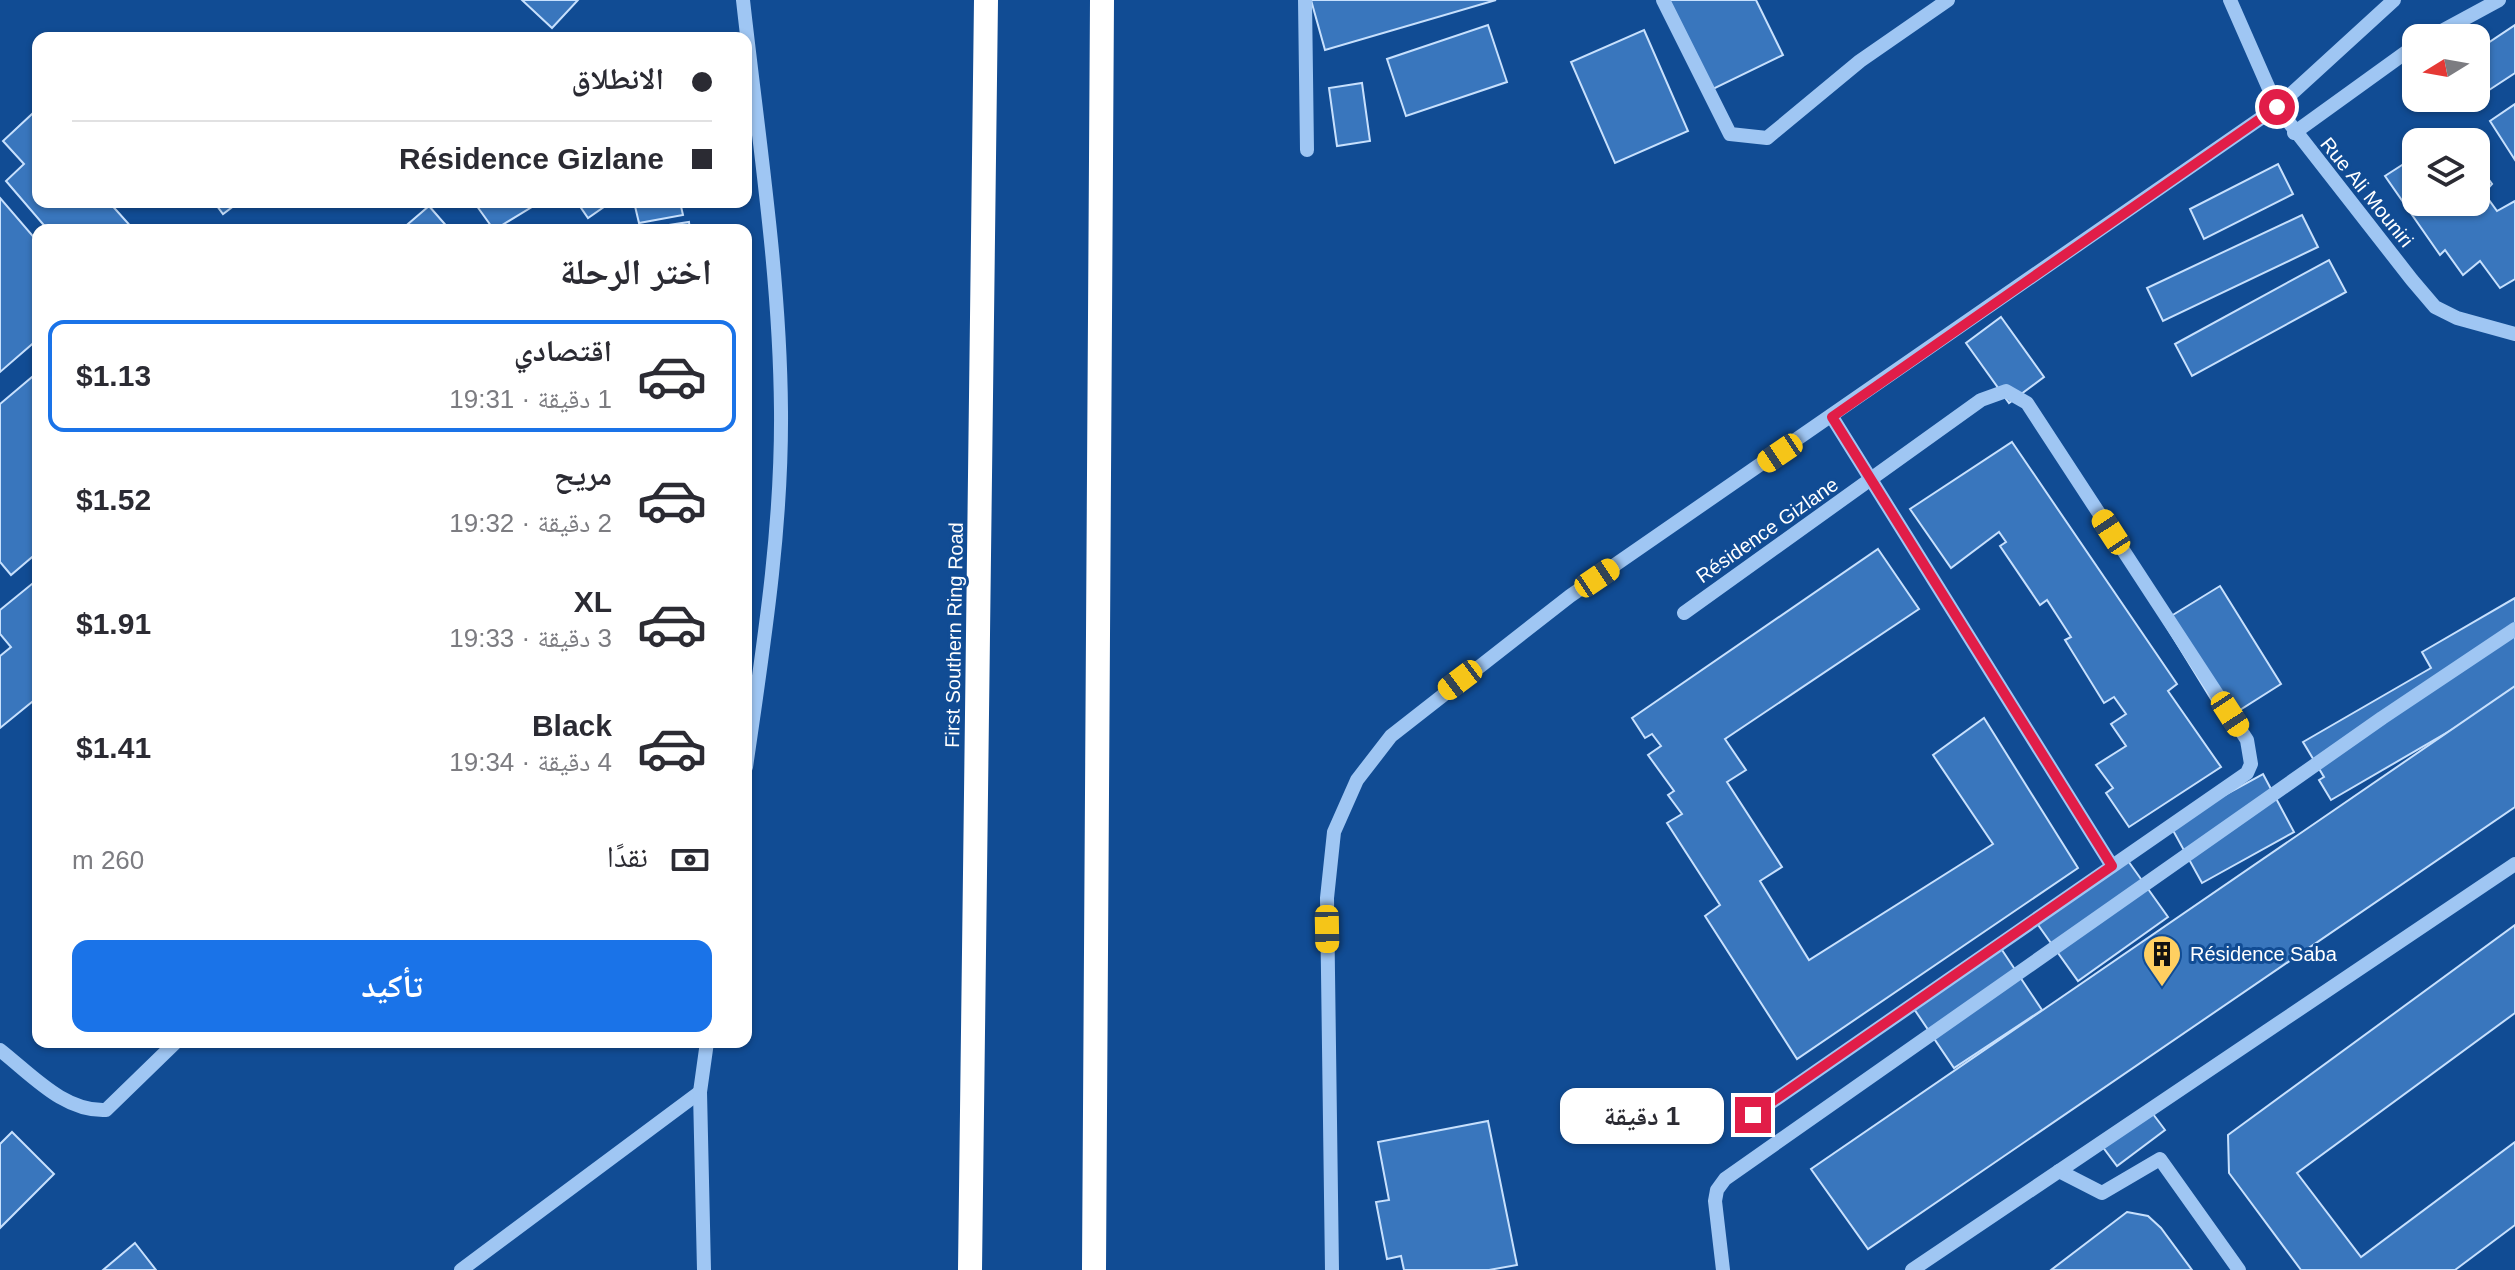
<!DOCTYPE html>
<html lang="ar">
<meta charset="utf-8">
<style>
:root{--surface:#fff;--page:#f7f7f7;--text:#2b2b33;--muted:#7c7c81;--line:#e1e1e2;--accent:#1a73e8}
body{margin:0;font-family:Helvetica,"Noto Naskh Arabic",sans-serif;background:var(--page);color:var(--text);direction:rtl;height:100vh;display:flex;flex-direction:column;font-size:30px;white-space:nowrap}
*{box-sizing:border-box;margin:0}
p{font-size:26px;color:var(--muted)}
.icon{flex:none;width:44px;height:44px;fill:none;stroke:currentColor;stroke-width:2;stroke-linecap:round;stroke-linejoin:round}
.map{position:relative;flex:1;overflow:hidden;direction:ltr}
.panel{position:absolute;left:32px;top:224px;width:720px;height:824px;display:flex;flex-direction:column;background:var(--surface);border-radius:16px;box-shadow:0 2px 6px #0004;direction:rtl}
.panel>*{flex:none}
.banner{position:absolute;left:32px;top:32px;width:720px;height:176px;border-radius:16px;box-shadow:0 2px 6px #0004;direction:rtl;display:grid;align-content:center;height:176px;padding:0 40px;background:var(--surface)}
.needle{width:52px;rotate:259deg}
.fabs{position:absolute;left:2402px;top:24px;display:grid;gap:16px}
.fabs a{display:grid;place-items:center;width:88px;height:88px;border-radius:16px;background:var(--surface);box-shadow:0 2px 6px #0004;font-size:40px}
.end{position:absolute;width:36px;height:36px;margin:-18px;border:10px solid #e11d48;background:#fff;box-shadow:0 0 0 4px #fff}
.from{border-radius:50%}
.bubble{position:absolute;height:56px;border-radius:16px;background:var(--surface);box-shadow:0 2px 6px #0004;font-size:26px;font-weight:700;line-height:56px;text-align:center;direction:rtl}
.car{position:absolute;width:24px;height:48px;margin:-24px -12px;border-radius:10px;box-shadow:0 0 6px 2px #0007;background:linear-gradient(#f5c518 24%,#345 0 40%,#f5c518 0 76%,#345 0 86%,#f5c518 0)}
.banner b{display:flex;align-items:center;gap:28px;height:76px;font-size:30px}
.banner b+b{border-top:2px solid var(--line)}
.banner i{width:20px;height:20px;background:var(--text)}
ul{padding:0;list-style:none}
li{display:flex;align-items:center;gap:24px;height:112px;margin:0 16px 12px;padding:0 24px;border:4px solid transparent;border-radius:16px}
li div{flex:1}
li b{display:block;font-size:30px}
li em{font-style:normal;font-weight:700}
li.selected{border-color:var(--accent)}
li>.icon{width:72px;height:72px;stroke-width:1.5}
h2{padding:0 40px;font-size:36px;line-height:96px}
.pay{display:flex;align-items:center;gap:20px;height:88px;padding:0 40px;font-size:30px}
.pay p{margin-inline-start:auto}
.primary-button{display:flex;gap:16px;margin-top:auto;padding:16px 40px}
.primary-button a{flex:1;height:92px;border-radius:16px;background:var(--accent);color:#fff;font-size:32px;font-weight:700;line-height:92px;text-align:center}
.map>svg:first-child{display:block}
.building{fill:#3976bd;stroke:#c7e0fd;stroke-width:2}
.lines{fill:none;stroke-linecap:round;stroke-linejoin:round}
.minor{stroke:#9fc6f3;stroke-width:14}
.highway{stroke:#fff;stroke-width:24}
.route{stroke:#e11d48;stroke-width:10}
.labels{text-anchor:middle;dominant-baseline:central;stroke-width:6;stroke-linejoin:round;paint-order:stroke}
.street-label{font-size:20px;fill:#fff;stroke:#114c94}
.poi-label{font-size:20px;fill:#fff;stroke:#114c94;text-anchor:start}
</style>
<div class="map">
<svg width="2515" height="1270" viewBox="0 0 2515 1270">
<rect width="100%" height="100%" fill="#114c94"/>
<g class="building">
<polygon points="522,0 578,0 552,28"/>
<polygon points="1311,0 1496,0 1325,50"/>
<polygon points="1669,0 1756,0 1783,55 1713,89"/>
<polygon points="1488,25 1507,82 1406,116 1387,59"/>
<polygon points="2515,25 2515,73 2483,94 2476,84 2476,51"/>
<polygon points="1644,30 1688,131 1615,163 1571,62"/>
<polygon points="1362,83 1370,141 1337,146 1329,88"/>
<polygon points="2515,104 2515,160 2490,121"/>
<polygon points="32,114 38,121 38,202 109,202 134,230 48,230 6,181 24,164 3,141"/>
<polygon points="2454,132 2461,142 2438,142"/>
<polygon points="2416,156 2416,202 2476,202 2476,162 2492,184 2484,193 2497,211 2515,201 2515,279 2500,288 2480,261 2463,275 2445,250 2440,255 2385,176"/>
<polygon points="2278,164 2293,194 2204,239 2190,209"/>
<polygon points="0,198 38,242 38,339 0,372"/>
<polygon points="214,202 239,202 223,214"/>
<polygon points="474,202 540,202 494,230"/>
<polygon points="577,202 611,202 588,218"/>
<polygon points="634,202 680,202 683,215 639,223"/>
<polygon points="429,206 450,230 401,230"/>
<polygon points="2302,215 2318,247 2163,321 2147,288"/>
<polygon points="689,222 690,230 636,230"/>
<polygon points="2329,260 2346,292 2192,376 2175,344"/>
<polygon points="2001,317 2044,377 2009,403 1966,343"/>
<polygon points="38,372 38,552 11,575 0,562 0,404"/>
<polygon points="2012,442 2177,684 2168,691 2221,767 2129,827 2106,793 2113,788 2096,765 2126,746 2111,724 2126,714 2114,697 2104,703 2065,640 2071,637 2047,600 2040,605 2000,546 2006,542 1999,532 1951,568 1910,509"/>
<polygon points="1878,549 1919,609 1725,739 1746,770 1727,782 1782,867 1760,881 1809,960 1993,844 1933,755 1984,718 2078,868 1797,1059 1705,916 1720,905 1667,823 1682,814 1668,795 1674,791 1648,755 1661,746 1652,734 1645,738 1632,718"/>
<polygon points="38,579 38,697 0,728 0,656 11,647 0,634 0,610"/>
<polygon points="2220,586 2281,684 2224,720 2163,621"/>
<polygon points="2515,598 2515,693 2331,800 2319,780 2324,777 2303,742 2431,668 2422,652"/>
<polygon points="2515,686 2515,807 1868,1249 1811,1169"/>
<polygon points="2263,774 2294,832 2202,883 2170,825"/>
<polygon points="2126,858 2168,917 2078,981 2036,922"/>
<polygon points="2515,925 2515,1013 2297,1173 2361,1257 2515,1142 2515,1225 2455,1270 2301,1270 2229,1173 2228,1135"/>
<polygon points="1998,944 2042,1010 1954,1068 1910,1003"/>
<polygon points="2150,1110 2165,1130 2117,1166 2102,1146"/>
<polygon points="1488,1121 1517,1265 1489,1270 1404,1270 1401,1256 1387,1259 1376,1202 1389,1200 1378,1142"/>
<polygon points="12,1132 54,1174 0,1228 0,1144"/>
<polygon points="2127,1212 2148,1216 2161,1228 2192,1270 2051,1270"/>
<polygon points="135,1243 156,1270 103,1270"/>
</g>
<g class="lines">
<g class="minor">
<path d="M743,0C758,136 780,274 781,411C782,531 763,649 746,767"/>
<polyline points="1305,0 1307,150"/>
<polyline points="1663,0 1730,134 1767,138 1860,61 1948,0"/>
<polyline points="2230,0 2277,107 2412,280 2435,307 2457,318 2515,334"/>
<polyline points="2429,38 2499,0"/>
<polyline points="2294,133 2416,45"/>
<polyline points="1832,417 2112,866"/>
<polyline points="1684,613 1981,400 2006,391 2027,403 2247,740 2251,764 2247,773 1753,1115"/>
<path d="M0,1050C32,1075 64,1112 106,1110L176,1042"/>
<polyline points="2059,1171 2102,1193 2160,1159 2239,1270"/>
<polyline points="461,1270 700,1092"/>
<polyline points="704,1270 700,1092 707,1042"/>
<polyline points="1332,1270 1327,898 1334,832 1357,780 1391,736 1570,596 2277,107 2394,0"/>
<polyline points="1723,1270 1715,1201 1717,1190 1725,1179 2382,718 2515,629"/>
<polyline points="1912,1270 2515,864"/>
</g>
<g class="highway">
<polyline points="970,1270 986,0"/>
<polyline points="1094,1270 1102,0"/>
</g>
</g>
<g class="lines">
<polyline class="route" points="1753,1115 2112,866 1832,417 2277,107"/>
</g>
<defs>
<symbol id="building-pin" viewBox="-11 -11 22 30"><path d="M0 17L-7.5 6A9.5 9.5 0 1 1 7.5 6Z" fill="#ffcf61" stroke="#114c94"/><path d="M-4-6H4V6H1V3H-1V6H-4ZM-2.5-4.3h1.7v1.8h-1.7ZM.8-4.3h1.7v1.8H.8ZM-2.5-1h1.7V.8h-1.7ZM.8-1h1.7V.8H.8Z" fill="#111"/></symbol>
</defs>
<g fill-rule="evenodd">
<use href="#building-pin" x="2140" y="932" width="44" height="60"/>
</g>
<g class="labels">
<g class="street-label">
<text transform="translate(2367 192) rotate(51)">Rue Ali Mouniri</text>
<text transform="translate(1767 530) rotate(-35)">Résidence Gizlane</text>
<text transform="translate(954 635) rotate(-89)">First Southern Ring Road</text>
</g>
<g class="poi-label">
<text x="2190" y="954">Résidence Saba</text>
</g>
</g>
</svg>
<div class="fabs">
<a><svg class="needle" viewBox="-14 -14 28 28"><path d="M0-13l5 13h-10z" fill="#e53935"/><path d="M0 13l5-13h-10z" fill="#7c7c81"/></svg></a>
<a><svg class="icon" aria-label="layers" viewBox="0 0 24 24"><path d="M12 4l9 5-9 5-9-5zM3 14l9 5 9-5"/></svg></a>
</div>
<i class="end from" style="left:2277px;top:107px"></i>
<i class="end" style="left:1753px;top:1115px"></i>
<div class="bubble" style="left:1560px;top:1088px;width:164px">1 دقيقة</div>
<i class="car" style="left:1780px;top:453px;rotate:236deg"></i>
<i class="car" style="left:2111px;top:532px;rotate:327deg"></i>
<i class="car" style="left:1597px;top:578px;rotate:56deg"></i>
<i class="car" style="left:1460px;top:680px;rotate:233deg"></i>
<i class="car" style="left:2230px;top:714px;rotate:147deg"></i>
<i class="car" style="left:1327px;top:929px;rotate:179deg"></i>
<div class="banner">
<b><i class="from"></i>الانطلاق</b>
<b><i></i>Résidence Gizlane</b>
</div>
<section class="panel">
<h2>اختر الرحلة</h2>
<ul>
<li class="selected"><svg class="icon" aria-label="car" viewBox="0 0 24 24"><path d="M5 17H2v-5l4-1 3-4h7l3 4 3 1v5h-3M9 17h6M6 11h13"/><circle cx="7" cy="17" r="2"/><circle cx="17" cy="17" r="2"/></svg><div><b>اقتصادي</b><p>1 دقيقة · 19:31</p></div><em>$1.13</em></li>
<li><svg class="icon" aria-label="car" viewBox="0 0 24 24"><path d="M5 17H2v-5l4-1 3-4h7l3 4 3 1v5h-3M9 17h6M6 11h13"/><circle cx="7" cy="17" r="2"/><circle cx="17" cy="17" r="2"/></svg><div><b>مريح</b><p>2 دقيقة · 19:32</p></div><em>$1.52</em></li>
<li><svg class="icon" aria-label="car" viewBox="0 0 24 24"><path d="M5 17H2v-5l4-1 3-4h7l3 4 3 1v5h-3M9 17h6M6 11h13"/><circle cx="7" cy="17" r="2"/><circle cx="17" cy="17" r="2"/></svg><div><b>XL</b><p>3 دقيقة · 19:33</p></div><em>$1.91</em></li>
<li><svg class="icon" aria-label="car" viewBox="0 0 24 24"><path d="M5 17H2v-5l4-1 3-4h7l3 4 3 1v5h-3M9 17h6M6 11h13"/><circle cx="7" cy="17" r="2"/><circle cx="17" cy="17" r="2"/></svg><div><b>Black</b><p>4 دقيقة · 19:34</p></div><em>$1.41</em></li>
</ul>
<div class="pay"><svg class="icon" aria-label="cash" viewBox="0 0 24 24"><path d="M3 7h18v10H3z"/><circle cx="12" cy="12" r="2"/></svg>نقدًا<p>260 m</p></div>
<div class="primary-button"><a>تأكيد</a></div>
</section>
</div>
